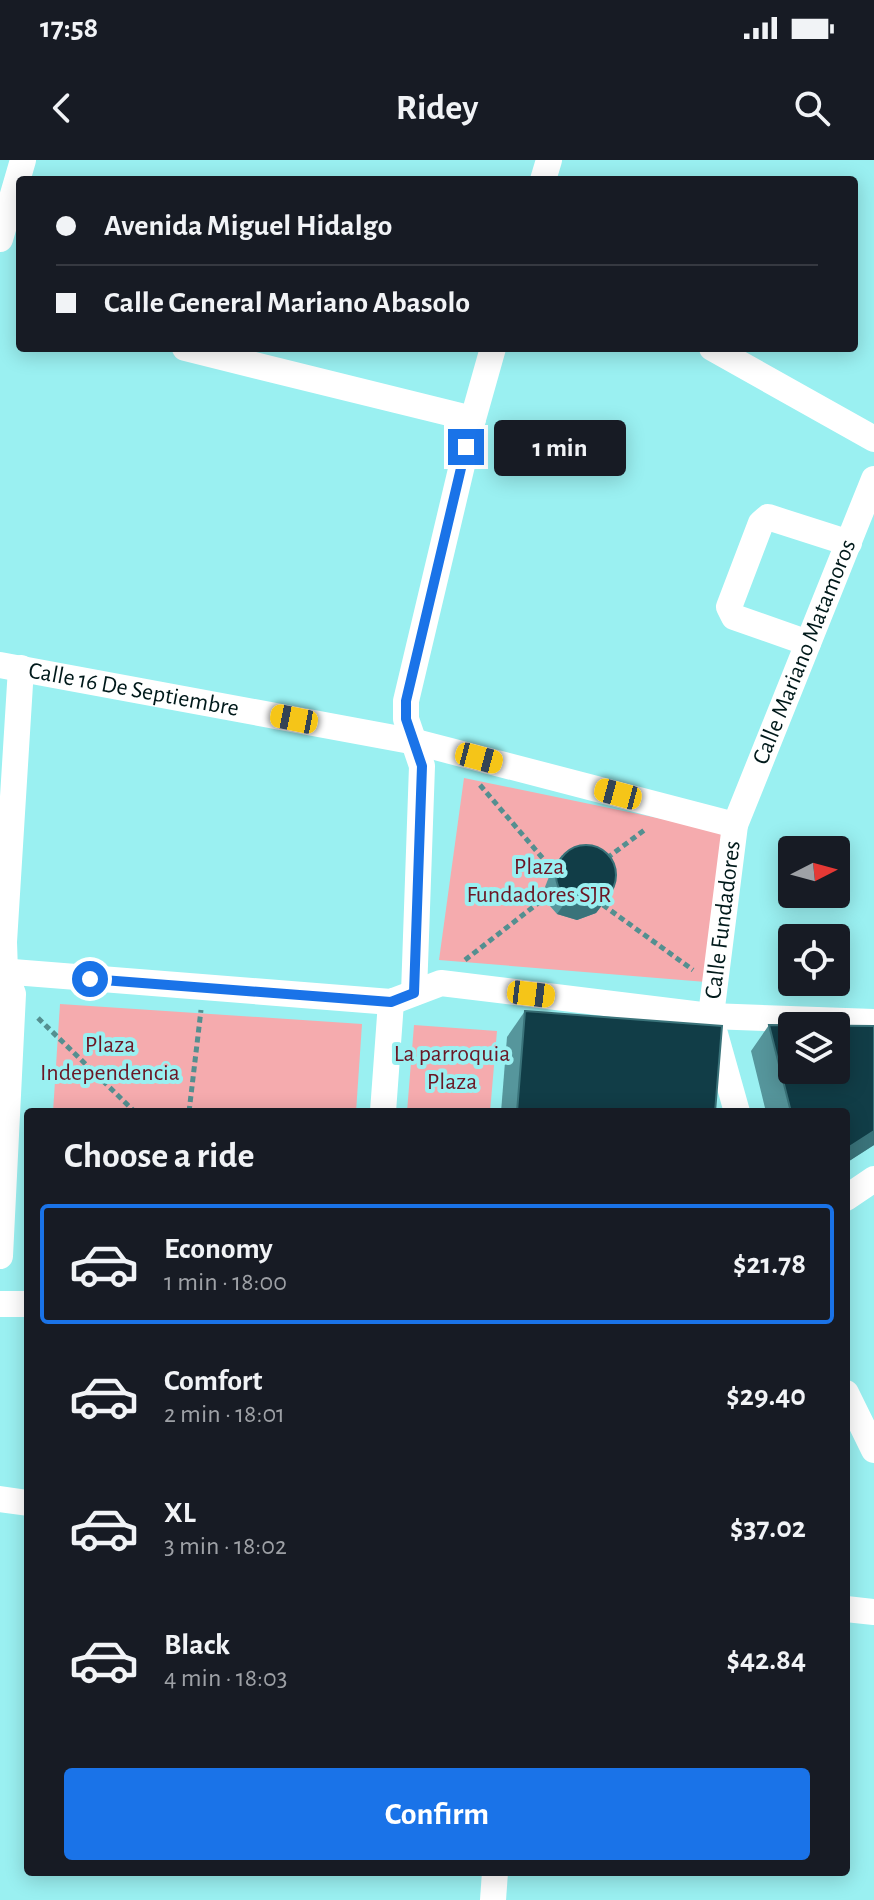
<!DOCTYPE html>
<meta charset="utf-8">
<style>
:root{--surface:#171b24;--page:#242831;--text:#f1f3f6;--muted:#9ea1a6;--line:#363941;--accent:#1a73e8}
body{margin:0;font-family:"Alegreya Sans",sans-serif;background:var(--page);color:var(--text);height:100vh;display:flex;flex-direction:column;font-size:30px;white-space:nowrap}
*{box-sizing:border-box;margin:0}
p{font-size:26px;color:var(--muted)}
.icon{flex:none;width:44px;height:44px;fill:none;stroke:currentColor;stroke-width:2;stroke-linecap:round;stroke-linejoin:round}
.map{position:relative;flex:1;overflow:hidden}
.sheet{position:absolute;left:24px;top:948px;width:826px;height:768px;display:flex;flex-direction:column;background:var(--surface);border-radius:8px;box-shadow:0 4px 20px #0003}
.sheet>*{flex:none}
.hud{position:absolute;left:16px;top:16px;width:842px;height:176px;border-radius:8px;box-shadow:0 4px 20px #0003;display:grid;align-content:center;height:176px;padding:0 40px;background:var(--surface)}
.needle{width:52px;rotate:84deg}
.controls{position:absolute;left:778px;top:676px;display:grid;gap:16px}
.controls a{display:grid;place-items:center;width:72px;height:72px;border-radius:8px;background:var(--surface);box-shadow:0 4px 20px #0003;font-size:40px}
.end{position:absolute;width:36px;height:36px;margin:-18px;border:10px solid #1a73e8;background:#fff;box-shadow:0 0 0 4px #fff}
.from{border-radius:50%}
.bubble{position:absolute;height:56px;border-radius:8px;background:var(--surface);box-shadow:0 4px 20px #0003;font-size:26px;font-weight:600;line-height:56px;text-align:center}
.car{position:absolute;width:24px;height:48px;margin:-24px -12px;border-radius:10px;box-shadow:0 0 6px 2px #0007;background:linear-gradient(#f5c518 24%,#345 0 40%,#f5c518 0 76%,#345 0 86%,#f5c518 0)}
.hud b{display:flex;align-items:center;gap:28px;height:76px;font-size:30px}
.hud b+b{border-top:2px solid var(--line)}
.hud i{width:20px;height:20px;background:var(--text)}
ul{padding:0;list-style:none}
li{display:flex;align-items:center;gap:24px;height:120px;margin:0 16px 12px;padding:0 24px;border:4px solid transparent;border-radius:8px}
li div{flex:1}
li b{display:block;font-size:30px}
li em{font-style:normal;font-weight:600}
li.selected{border-color:var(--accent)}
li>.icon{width:72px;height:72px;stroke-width:1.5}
h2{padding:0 40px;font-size:36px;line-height:96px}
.cta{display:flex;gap:16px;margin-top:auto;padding:16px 40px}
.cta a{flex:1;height:92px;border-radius:8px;background:var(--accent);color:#fff;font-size:32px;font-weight:600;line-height:92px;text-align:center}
.status{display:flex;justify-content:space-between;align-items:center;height:56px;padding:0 40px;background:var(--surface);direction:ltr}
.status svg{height:22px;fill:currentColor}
header{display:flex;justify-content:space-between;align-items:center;height:104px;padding:0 40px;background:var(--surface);font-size:36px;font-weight:600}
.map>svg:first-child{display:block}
.green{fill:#f5abae}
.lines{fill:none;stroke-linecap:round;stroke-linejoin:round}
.path{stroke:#548f90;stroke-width:5;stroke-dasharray:6 4;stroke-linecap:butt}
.minor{stroke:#fff;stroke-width:26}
.wall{fill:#56969c}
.shaded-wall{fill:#3a737a}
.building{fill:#113d47;stroke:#3a737a;stroke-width:2;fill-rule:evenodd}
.route{stroke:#1a73e8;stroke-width:10}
.labels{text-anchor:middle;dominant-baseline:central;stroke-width:8;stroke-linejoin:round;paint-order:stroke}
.street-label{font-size:24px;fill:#00191a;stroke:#9af0f1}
.park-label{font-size:24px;fill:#6b1725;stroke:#9af0f1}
</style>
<div class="status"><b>17:58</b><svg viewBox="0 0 49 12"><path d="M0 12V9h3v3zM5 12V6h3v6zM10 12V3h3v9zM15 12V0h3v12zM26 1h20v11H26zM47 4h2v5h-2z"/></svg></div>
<header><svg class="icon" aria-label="back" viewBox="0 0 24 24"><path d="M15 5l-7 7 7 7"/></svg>Ridey<svg class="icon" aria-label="search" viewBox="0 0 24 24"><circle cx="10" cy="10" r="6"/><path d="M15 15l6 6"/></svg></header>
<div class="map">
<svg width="874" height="1740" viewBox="0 0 874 1740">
<rect width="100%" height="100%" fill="#9af0f1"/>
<g class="green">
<polygon points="464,618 725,672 706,822 439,800"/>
<polygon points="60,844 362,864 356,952 53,952"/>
<polygon points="414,865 497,871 490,952 407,952"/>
</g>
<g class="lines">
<g class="path">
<polyline points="480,625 552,709"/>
<polyline points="607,698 647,668"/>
<polyline points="603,745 693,810"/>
<polyline points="465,800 546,737"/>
<polyline points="38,858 135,952"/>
<polyline points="189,952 201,850"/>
</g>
<g class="minor">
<polyline points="543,20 549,0"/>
<polyline points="0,79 23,0"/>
<polyline points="185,188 473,259"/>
<polyline points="712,188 874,279"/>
<polyline points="808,483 734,457 729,447 761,363 768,357 849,383"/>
<path id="s1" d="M0,505L416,582L735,665"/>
<polyline points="0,811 391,842 441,823 710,856 874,862"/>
<polyline points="414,833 422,606 406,559 406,541 473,259 493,188"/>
<polyline points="710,856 737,952"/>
<path id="s2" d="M709,871L735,665L874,319"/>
<polyline points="383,952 391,842"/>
<polyline points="846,1038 874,1019"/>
<polyline points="0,1096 13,834 5,812 4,782 21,508"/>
<polyline points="0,1144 28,1144"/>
<polyline points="846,1233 874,1290"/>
<polyline points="0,1339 28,1343"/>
<polyline points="846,1449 874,1452"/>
<polyline points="493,1740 495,1712"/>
</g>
</g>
<g class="wall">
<polygon points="562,695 613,731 596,753 577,760 557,754 550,746 545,727 552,709"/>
<polygon points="525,851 715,952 501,952 507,877"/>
<polygon points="769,865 874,866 874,985 846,1003 846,952 766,952 751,891"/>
</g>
<g class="shaded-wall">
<polygon points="613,731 596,753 577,760 557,754 567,740"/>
<polygon points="874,971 874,985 846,1003 846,989"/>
</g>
<g class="building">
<circle cx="586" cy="715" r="30"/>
<polygon points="525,851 722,866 715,952 517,952"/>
<path d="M769,865L874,866V971L846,989V952H791ZM792,866H836V910H792Z"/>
</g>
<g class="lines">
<polyline class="route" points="90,819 391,842 414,833 422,606 406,559 406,541 466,287"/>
</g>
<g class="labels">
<g class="street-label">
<text stroke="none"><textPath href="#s2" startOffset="394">Calle Mariano Matamoros</textPath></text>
<text stroke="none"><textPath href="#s1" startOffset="136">Calle 16 De Septiembre</textPath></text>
<text stroke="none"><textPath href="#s2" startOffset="112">Calle Fundadores</textPath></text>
</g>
<g class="park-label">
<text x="539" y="707">Plaza<tspan x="539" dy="28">Fundadores SJR</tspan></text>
<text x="110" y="885">Plaza<tspan x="110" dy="28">Independencia</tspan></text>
<text x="452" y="894">La parroquia<tspan x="452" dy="28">Plaza</tspan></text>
</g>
</g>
</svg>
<div class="controls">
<a><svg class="needle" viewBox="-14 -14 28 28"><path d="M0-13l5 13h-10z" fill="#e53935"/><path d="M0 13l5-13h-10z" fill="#9ea1a6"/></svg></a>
<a><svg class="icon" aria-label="locate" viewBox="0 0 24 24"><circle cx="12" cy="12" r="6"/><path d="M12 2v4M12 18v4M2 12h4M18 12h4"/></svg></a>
<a><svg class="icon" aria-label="layers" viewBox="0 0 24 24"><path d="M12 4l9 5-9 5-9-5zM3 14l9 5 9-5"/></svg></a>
</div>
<i class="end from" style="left:90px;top:819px"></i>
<i class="end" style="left:466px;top:287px"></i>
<div class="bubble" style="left:494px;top:260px;width:132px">1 min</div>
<i class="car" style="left:294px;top:559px;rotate:281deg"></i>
<i class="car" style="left:479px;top:598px;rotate:105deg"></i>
<i class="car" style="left:618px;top:634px;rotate:285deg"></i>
<i class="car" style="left:531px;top:834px;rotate:97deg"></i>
<div class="hud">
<b><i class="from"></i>Avenida Miguel Hidalgo</b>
<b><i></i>Calle General Mariano Abasolo</b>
</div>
<section class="sheet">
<h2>Choose a ride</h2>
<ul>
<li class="selected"><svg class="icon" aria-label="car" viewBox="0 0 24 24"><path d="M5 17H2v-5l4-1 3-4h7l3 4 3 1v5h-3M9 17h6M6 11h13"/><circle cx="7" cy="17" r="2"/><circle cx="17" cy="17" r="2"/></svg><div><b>Economy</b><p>1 min · 18:00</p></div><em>$21.78</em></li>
<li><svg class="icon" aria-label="car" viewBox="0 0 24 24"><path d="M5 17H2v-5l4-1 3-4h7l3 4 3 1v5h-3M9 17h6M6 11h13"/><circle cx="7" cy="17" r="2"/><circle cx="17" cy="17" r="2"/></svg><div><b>Comfort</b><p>2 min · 18:01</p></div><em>$29.40</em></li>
<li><svg class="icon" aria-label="car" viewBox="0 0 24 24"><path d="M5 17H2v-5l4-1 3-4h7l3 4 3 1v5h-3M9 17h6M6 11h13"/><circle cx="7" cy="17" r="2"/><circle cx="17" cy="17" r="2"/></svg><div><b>XL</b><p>3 min · 18:02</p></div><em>$37.02</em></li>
<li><svg class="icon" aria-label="car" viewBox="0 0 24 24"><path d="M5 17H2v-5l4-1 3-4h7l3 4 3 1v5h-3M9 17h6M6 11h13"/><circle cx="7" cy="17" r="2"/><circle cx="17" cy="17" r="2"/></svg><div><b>Black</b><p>4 min · 18:03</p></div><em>$42.84</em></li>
</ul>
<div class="cta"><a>Confirm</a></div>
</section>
</div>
